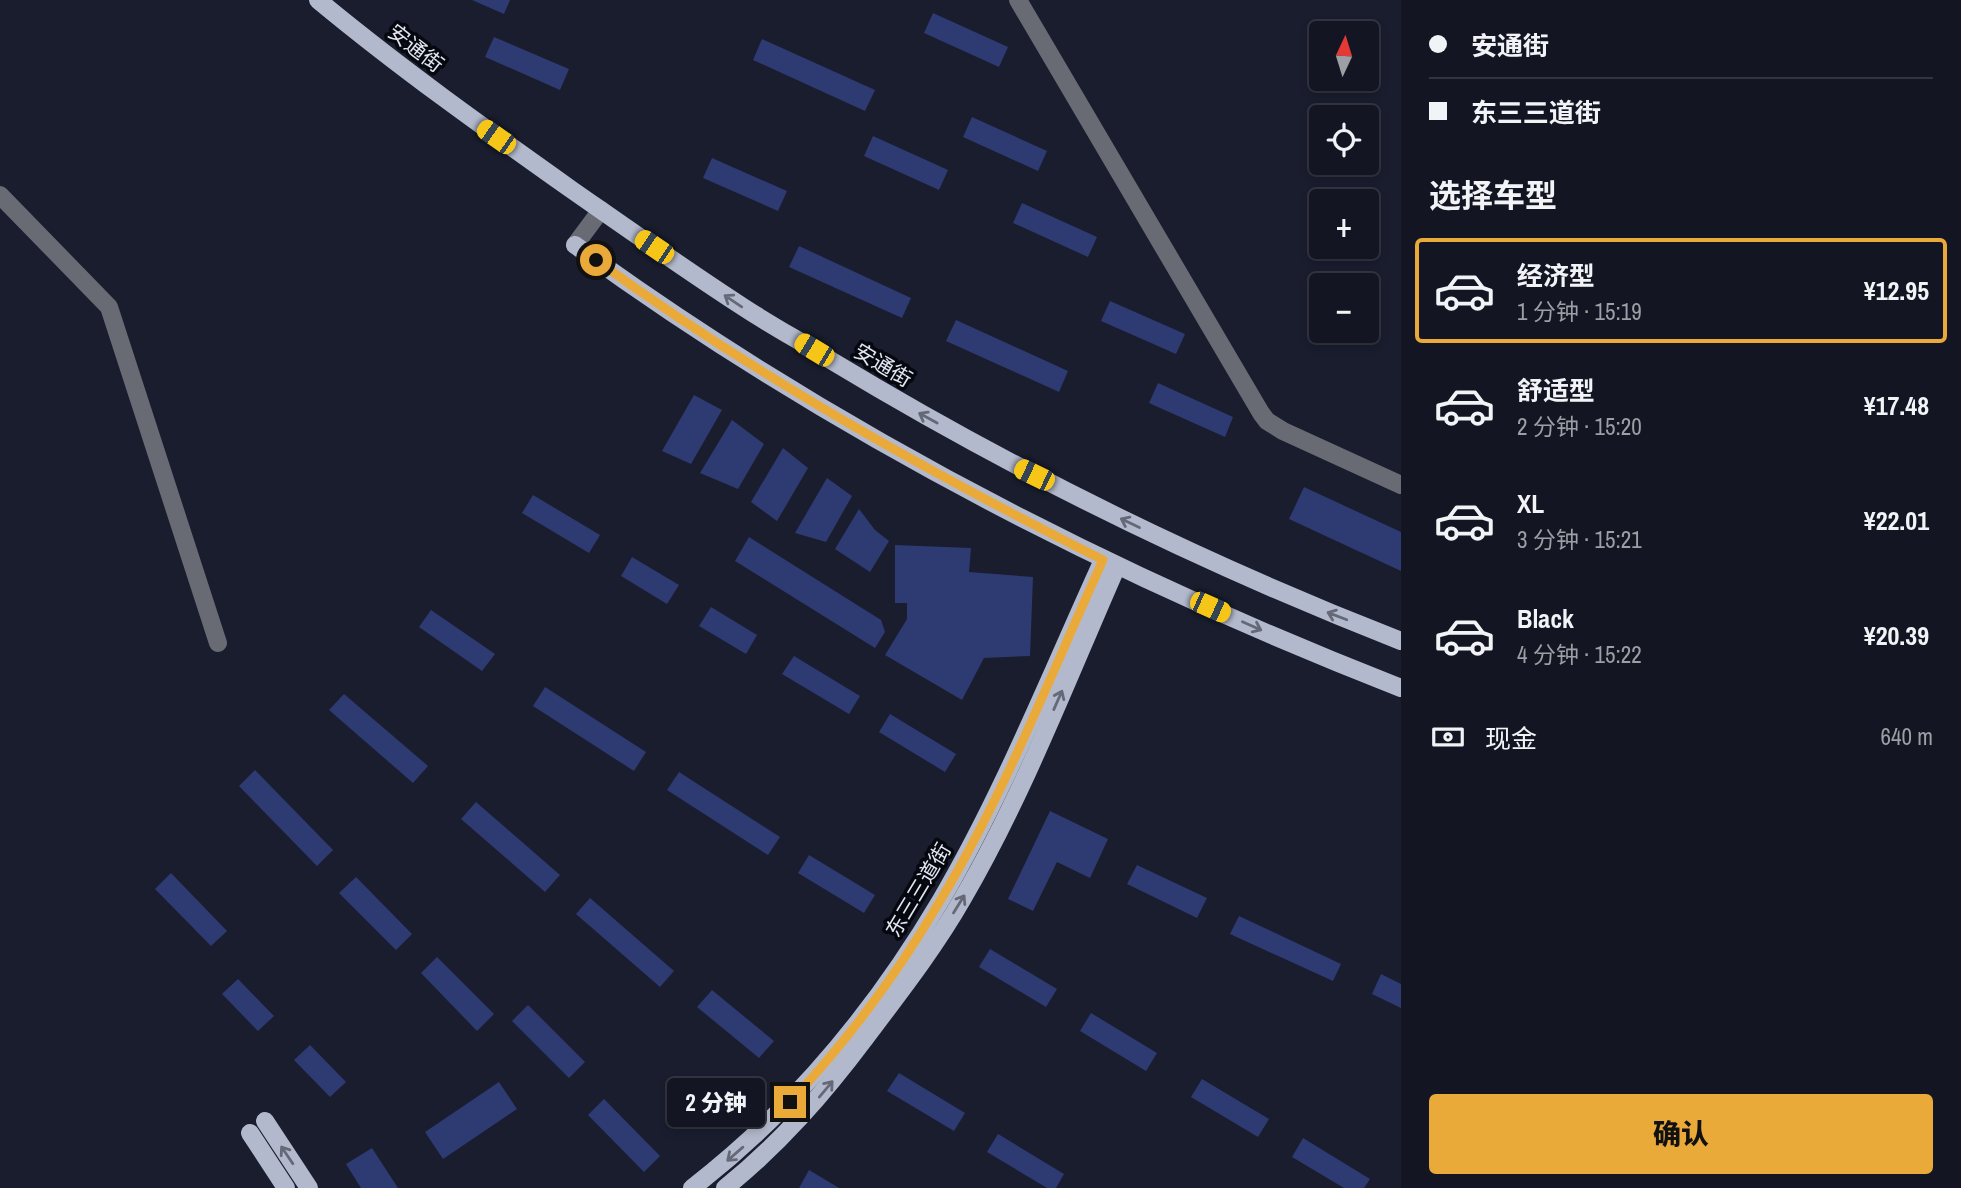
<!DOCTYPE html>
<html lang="zh">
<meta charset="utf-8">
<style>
:root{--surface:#131622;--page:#1c1f2a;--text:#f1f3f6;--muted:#9d9fa5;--line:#323540;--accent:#eaaa39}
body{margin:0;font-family:"Archivo Narrow","Noto Sans SC",sans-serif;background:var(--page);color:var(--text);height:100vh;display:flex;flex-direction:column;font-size:26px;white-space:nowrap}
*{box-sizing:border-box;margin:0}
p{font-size:23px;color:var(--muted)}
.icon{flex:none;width:38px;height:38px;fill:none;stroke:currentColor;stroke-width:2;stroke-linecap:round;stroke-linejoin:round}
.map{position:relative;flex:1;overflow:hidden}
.panel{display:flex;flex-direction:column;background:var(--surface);width:560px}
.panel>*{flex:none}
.hud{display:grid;align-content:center;height:154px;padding:0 28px;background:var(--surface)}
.needle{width:46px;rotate:4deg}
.fabs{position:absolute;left:1309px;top:21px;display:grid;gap:14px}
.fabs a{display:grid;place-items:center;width:70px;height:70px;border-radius:7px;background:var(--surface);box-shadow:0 4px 10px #0003,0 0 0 2px var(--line);font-size:35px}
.end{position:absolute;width:32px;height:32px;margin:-16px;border:9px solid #eaaa39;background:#111;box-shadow:0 0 0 4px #111}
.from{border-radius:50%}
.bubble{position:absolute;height:49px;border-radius:7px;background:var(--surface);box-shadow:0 4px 10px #0003,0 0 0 2px var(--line);font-size:23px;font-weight:800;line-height:49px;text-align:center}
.car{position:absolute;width:21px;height:42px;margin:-21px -10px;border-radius:9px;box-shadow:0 0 5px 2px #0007;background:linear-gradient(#f5c518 24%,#345 0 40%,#f5c518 0 76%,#345 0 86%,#f5c518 0)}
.hud b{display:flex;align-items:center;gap:24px;height:66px;font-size:26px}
.hud b+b{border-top:2px solid var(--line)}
.hud i{width:18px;height:18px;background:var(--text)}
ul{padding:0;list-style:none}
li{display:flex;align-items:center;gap:21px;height:105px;margin:0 14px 10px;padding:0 14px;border:4px solid transparent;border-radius:7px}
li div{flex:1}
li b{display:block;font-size:26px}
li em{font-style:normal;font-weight:800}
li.active{border-color:var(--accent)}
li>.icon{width:63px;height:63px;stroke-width:1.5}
h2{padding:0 28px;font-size:32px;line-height:84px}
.pay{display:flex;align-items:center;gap:18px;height:77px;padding:0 28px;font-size:26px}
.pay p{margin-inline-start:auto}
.cta{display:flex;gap:14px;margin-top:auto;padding:14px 28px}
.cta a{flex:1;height:80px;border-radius:7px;background:var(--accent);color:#111;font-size:28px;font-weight:800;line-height:80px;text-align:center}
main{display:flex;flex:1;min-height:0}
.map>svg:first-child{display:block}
.building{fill:#2e3a72}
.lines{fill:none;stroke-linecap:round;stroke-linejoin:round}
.minor{stroke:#686b74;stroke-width:18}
.major{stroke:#b3b9cc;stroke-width:18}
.oneway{stroke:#656977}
.route{stroke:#eaaa39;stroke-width:9}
.labels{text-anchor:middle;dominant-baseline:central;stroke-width:7;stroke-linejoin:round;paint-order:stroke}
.street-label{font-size:21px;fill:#e4e7f3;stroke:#06080f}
</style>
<main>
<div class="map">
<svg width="1401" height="1188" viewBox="0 0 1401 1188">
<rect width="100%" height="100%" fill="#191d2e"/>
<g class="building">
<polygon points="472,0 510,0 504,14"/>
<polygon points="933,13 1008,47 999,67 924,33"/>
<polygon points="494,37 569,69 560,90 485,57"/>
<polygon points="762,39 875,90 865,111 753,60"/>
<polygon points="972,117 1047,151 1038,171 963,137"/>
<polygon points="873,136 948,170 939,190 864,156"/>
<polygon points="712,158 787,191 778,211 703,178"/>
<polygon points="1022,203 1097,237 1088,257 1013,223"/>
<polygon points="799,246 911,298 902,318 789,267"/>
<polygon points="1110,301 1185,334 1176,354 1101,321"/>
<polygon points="956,320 1068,371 1059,392 946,341"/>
<polygon points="1158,383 1233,417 1225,437 1149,403"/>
<polygon points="694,395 722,410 691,464 662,451"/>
<polygon points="732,420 764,444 738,489 700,473"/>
<polygon points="783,448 808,468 777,521 751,502"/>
<polygon points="827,478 852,496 826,542 795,533"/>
<polygon points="1304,487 1401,532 1401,571 1289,519"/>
<polygon points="533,495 600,535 589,553 522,513"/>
<polygon points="859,509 875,530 889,541 870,572 835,549"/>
<polygon points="749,537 881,620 885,632 875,648 735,561"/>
<polygon points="895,545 971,548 969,572 1033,577 1030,656 984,658 962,700 885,655 907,619 907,603 895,603"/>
<polygon points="632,557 679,585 667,604 621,576"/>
<polygon points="711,607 757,635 746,654 699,626"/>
<polygon points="431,610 495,654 482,671 419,627"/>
<polygon points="794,656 860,696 849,714 782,674"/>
<polygon points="545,687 646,752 634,771 533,706"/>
<polygon points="344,694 428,766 413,783 329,710"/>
<polygon points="890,714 956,754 945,772 879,732"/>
<polygon points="255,770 333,850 317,866 239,786"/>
<polygon points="679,772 780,837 768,855 667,790"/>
<polygon points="476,802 560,875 545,892 461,819"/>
<polygon points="1050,811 1108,839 1090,878 1057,862 1033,911 1008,899"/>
<polygon points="809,855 875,895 864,913 798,873"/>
<polygon points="1137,865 1207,898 1197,918 1127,884"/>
<polygon points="171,873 227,931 211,946 155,889"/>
<polygon points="356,877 412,934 396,950 339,893"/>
<polygon points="590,898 674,971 660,987 576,914"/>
<polygon points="1239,916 1341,964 1333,981 1230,934"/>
<polygon points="990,949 1057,989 1046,1007 979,967"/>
<polygon points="437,957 494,1014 477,1031 421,973"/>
<polygon points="1381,974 1401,984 1401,1008 1372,994"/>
<polygon points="238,979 274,1016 258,1031 222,994"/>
<polygon points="712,990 774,1041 759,1058 697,1007"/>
<polygon points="528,1005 585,1062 569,1078 512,1021"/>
<polygon points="1091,1013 1157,1053 1146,1071 1080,1031"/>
<polygon points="310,1045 346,1082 330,1097 294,1060"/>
<polygon points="899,1073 965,1113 954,1131 887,1091"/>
<polygon points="1202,1079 1269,1119 1258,1137 1191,1097"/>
<polygon points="499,1082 517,1109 443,1159 425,1132"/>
<polygon points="604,1099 660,1156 644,1172 588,1115"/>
<polygon points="998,1134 1064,1174 1056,1188 1047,1188 987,1152"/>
<polygon points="1303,1138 1370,1179 1364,1188 1344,1188 1292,1157"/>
<polygon points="372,1148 398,1188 361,1188 346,1164"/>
<polygon points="809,1170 839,1188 799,1188"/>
</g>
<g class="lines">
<g class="minor">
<polyline points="1018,0 1261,413 1267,421 1283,431 1401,485"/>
<polyline points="0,195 109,307 218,643"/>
<polyline points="575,245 601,210"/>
</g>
<g class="major">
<path d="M318,0C400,68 486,129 572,190C628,229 683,268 740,305C770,325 802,342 832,361C1014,471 1204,564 1401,641"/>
<path d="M575,245C828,429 1109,574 1401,688"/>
<polyline points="265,1121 309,1188"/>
<polyline points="250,1133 286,1188"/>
<path d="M692,1188C793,1110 876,1010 941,900C1004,792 1051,674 1103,560"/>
<path d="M725,1188C780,1144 824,1093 866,1037C900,992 935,947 963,898C1024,793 1068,677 1117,566"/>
</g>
</g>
<defs><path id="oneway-shaft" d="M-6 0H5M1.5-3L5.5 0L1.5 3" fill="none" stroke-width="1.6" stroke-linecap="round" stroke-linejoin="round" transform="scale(1.75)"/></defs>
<g class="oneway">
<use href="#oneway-shaft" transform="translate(733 301) rotate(-146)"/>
<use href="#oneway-shaft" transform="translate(928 418) rotate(-151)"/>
<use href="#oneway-shaft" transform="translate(1130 523) rotate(-154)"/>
<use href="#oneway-shaft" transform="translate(1337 616) rotate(-159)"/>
<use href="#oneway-shaft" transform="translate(1252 626) rotate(24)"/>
<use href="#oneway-shaft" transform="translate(1058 700) rotate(-66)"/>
<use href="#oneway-shaft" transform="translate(959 904) rotate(-58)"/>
<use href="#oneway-shaft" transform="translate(826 1089) rotate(-50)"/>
<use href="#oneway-shaft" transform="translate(735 1154) rotate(139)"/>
<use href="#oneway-shaft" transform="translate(287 1155) rotate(-124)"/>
</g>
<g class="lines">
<path class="route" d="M596,260C754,375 928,472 1103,560C1051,674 1005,793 940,901C898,973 847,1041 790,1102"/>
</g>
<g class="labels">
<g class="street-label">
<text transform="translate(416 48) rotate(38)">安通街</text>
<text transform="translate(883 365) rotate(31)">安通街</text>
<text transform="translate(918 890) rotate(-59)">东三三道街</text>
</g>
</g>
</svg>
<div class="fabs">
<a><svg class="needle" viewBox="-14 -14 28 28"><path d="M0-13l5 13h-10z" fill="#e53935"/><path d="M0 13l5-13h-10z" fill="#9d9fa5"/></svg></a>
<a><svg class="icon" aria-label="locate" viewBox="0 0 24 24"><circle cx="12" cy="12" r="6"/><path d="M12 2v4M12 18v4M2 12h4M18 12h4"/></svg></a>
<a>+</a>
<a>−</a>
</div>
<i class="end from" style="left:596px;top:260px"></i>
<i class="end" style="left:790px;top:1102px"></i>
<div class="bubble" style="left:667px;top:1078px;width:98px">2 分钟</div>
<i class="car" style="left:496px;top:137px;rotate:305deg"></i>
<i class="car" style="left:654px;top:247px;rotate:304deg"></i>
<i class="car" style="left:814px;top:350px;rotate:301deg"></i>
<i class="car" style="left:1034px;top:475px;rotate:296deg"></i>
<i class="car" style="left:1210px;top:607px;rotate:114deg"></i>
</div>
<section class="panel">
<div class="hud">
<b><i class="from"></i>安通街</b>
<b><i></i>东三三道街</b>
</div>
<h2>选择车型</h2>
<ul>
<li class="active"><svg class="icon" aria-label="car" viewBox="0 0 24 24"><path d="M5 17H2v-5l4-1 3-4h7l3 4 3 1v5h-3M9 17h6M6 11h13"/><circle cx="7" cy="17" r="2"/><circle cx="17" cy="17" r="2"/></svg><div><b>经济型</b><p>1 分钟 · 15:19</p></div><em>¥12.95</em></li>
<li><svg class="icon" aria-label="car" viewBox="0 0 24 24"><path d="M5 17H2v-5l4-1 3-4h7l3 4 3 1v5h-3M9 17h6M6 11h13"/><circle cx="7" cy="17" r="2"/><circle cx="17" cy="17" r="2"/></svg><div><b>舒适型</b><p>2 分钟 · 15:20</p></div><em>¥17.48</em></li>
<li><svg class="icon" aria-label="car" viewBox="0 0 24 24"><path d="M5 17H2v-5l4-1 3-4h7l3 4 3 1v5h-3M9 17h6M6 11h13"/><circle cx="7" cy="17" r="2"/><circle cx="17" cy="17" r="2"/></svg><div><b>XL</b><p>3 分钟 · 15:21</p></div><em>¥22.01</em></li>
<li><svg class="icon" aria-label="car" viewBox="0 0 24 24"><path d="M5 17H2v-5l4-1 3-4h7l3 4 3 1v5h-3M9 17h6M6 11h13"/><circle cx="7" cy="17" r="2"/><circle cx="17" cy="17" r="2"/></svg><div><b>Black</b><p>4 分钟 · 15:22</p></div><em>¥20.39</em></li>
</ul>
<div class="pay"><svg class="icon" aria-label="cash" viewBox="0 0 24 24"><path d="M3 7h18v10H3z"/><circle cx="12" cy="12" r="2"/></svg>现金<p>640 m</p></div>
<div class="cta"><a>确认</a></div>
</section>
</main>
